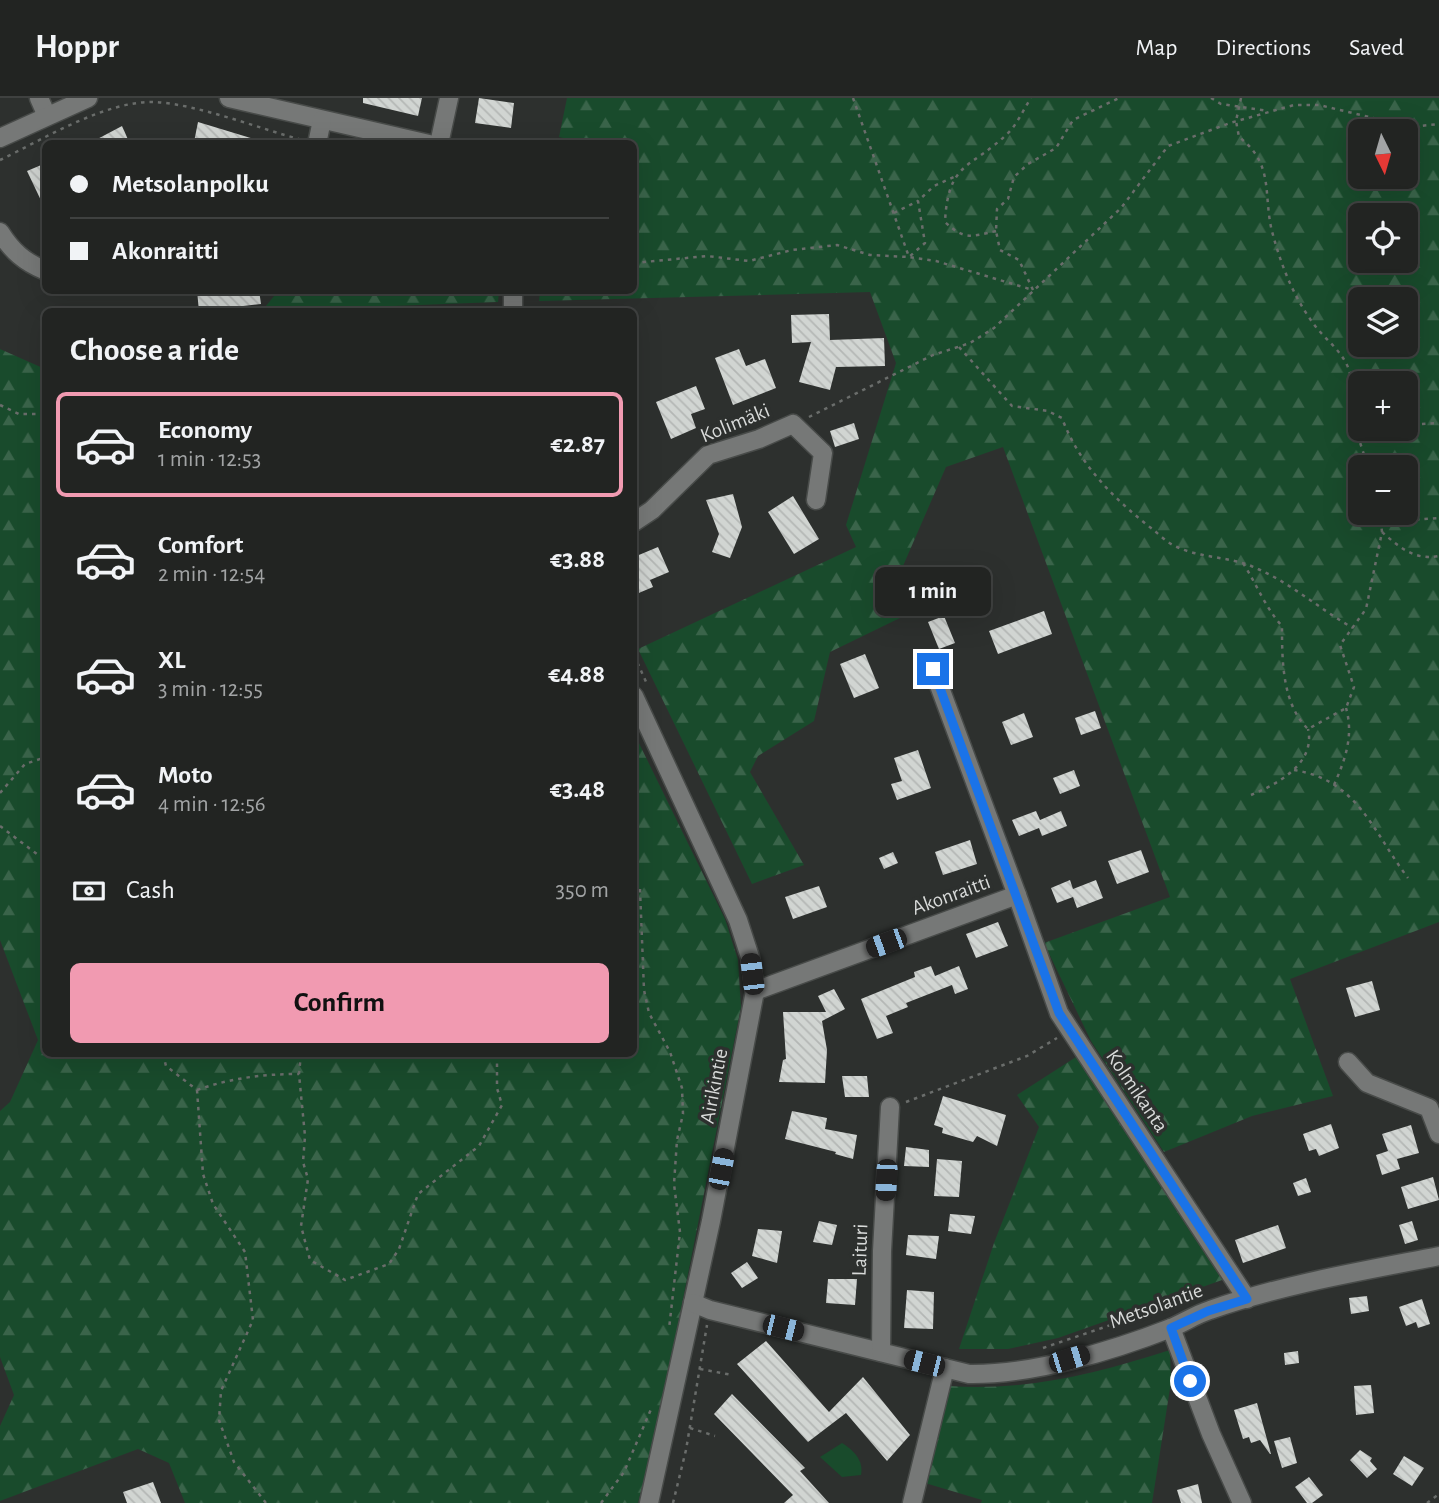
<!DOCTYPE html>
<meta charset="utf-8">
<style>
:root{--surface:#222422;--page:#2e302f;--text:#f1f3f6;--muted:#a2a4a5;--line:#3f4140;--accent:#f19ab1}
body{margin:0;font-family:"Alegreya Sans",sans-serif;background:var(--page);color:var(--text);height:100vh;display:flex;flex-direction:column;font-size:26px;white-space:nowrap}
*{box-sizing:border-box;margin:0}
p{font-size:23px;color:var(--muted)}
.icon{flex:none;width:38px;height:38px;fill:none;stroke:currentColor;stroke-width:2;stroke-linecap:round;stroke-linejoin:round}
.map{position:relative;flex:1;overflow:hidden}
.sheet{position:absolute;left:42px;top:210px;width:595px;height:749px;display:flex;flex-direction:column;background:var(--surface);border-radius:10px;box-shadow:0 7px 28px #0002,0 0 0 2px var(--line)}
.sheet>*{flex:none}
.guide{position:absolute;left:42px;top:42px;width:595px;height:154px;border-radius:10px;box-shadow:0 7px 28px #0002,0 0 0 2px var(--line);display:grid;align-content:center;height:154px;padding:0 28px;background:var(--surface)}
.needle{width:46px;rotate:175deg}
.tools{position:absolute;left:1348px;top:21px;display:grid;gap:14px}
.tools a{display:grid;place-items:center;width:70px;height:70px;border-radius:10px;background:var(--surface);box-shadow:0 7px 28px #0002,0 0 0 2px var(--line);font-size:35px}
.end{position:absolute;width:32px;height:32px;margin:-16px;border:9px solid #1a73e8;background:#fff;box-shadow:0 0 0 4px #fff}
.from{border-radius:50%}
.bubble{position:absolute;height:49px;border-radius:10px;background:var(--surface);box-shadow:0 7px 28px #0002,0 0 0 2px var(--line);font-size:23px;font-weight:700;line-height:49px;text-align:center}
.car{position:absolute;width:21px;height:42px;margin:-21px -10px;border-radius:9px;box-shadow:0 0 5px 2px #0007;background:linear-gradient(#222 24%,#8ab4d8 0 40%,#222 0 76%,#8ab4d8 0 86%,#222 0)}
.guide b{display:flex;align-items:center;gap:24px;height:66px;font-size:26px}
.guide b+b{border-top:2px solid var(--line)}
.guide i{width:18px;height:18px;background:var(--text)}
ul{padding:0;list-style:none}
li{display:flex;align-items:center;gap:21px;height:105px;margin:0 14px 10px;padding:0 14px;border:4px solid transparent;border-radius:10px}
li div{flex:1}
li b{display:block;font-size:26px}
li em{font-style:normal;font-weight:700}
li.selected{border-color:var(--accent)}
li>.icon{width:63px;height:63px;stroke-width:1.5}
h2{padding:0 28px;font-size:32px;line-height:84px}
.pay{display:flex;align-items:center;gap:18px;height:77px;padding:0 28px;font-size:26px}
.pay p{margin-inline-start:auto}
.action{display:flex;gap:14px;margin-top:auto;padding:14px 28px}
.action a{flex:1;height:80px;border-radius:10px;background:var(--accent);color:#111;font-size:28px;font-weight:700;line-height:80px;text-align:center}
header{display:flex;align-items:center;gap:42px;box-sizing:border-box;height:98px;padding:0 35px;background:var(--surface);border-bottom:2px solid var(--line)}
header strong{font-size:33px}
nav{display:flex;gap:38px;margin-inline-start:auto;font-size:24px}
.map>svg:first-child{display:block}
.forest{fill:url(#forest-firs);fill-rule:evenodd}
.park{fill:#194b2c}
.building{fill:url(#building-back-hatch)}
.lines{fill:none;stroke-linecap:round;stroke-linejoin:round}
.minor-casing{stroke:#484b49;stroke-width:21}
.path{stroke:#6a6d6b;stroke-width:2.5;stroke-dasharray:3.5 5;stroke-linecap:butt}
.minor{stroke:#767877;stroke-width:18}
.route{stroke:#1a73e8;stroke-width:9}
.labels{text-anchor:middle;dominant-baseline:central;stroke-width:7;stroke-linejoin:round;paint-order:stroke}
.street-label{font-size:21px;fill:#d8dad9;stroke:#2d302e}
</style>
<header>
<strong>Hoppr</strong>
<nav><a>Map</a><a>Directions</a><a>Saved</a></nav>
</header>
<div class="map">
<svg width="1439" height="1405" viewBox="0 0 1439 1405">
<defs>
<pattern id="forest-firs" width="22" height="20" patternUnits="userSpaceOnUse" patternTransform="scale(1.75)"><rect width="22" height="20" fill="#194b2c"/><path d="M5 1l3.5 6h-7zM16 11l3.5 6h-7z" fill="#3a644a"/></pattern>
<pattern id="building-back-hatch" width="6" height="6" patternUnits="userSpaceOnUse" patternTransform="scale(1.75)"><rect width="6" height="6" fill="#d1d5d2"/><path d="M-1 5l2 2M0 0l6 6M5-1l2 2" fill="none" stroke="#b4b7b5"/></pattern>
</defs>
<rect width="100%" height="100%" fill="#2d302e"/>
<g class="forest">
<path d="M567,0H1439V824L1290,881L1333,998L1252,1018L1164,1054L1091,943L1044,845L1170,799L1003,349L946,369L903,468L910,486L902,519L830,554L814,623L758,658L750,674L804,767L752,786L638,551L856,449L846,427L896,265L870,194L539,203L540,193L634,192V46L583,45L559,39ZM1360,33H1405V79H1360ZM1360,117H1405V163H1360ZM1360,201H1405V247H1360ZM1360,285H1405V331H1360ZM1360,369H1405V415H1360Z"/>
<polygon points="278,193 278,192 499,193 498,204 262,213"/>
<polygon points="0,251 45,271 46,956 634,956 634,635 725,821 738,862 741,909 660,1317 638,1405 185,1405 169,1365 138,1351 0,1403 0,1328 14,1297 0,1259 0,1013 10,1004 38,942 0,842"/>
<polygon points="1076,959 1225,1181 1058,1240 1008,1251 959,1251 994,1145 1039,1029 1017,997"/>
<path d="M1170,1252L1171,1284L1152,1405H981L982,1402L925,1385L949,1288C1030,1293 1094,1276 1170,1252Z"/>
</g>
<path class="park" d="M842,1345C853,1352 864,1362 861,1377L842,1379L820,1359Z"/>
<g class="building">
<polygon points="363,0 422,0 418,18 363,5"/>
<polygon points="479,0 514,5 511,30 475,25"/>
<polygon points="198,24 254,41 253,46 194,44"/>
<polygon points="122,28 130,46 88,46"/>
<polygon points="46,65 46,113 27,73"/>
<polygon points="197,192 259,192 261,206 226,210 227,214 199,214"/>
<polygon points="829,216 830,242 884,240 885,268 836,269 830,292 799,284 811,244 792,245 791,217"/>
<polygon points="739,251 746,268 765,261 776,290 733,307 715,260"/>
<polygon points="696,288 705,311 691,316 696,330 671,341 656,304"/>
<polygon points="854,325 859,341 835,349 830,333"/>
<polygon points="733,396 742,429 730,460 712,454 719,436 706,402"/>
<polygon points="793,398 819,441 794,456 768,414"/>
<polygon points="658,449 669,474 650,482 653,489 634,497 634,459"/>
<polygon points="1044,513 1052,536 998,556 989,533"/>
<polygon points="944,518 955,545 939,551 928,524"/>
<polygon points="865,556 879,590 854,600 840,566"/>
<polygon points="1095,613 1101,630 1081,637 1075,620"/>
<polygon points="1024,615 1033,639 1011,647 1002,624"/>
<polygon points="918,652 931,690 897,702 891,686 902,683 894,660"/>
<polygon points="1074,672 1080,688 1060,696 1053,680"/>
<polygon points="1036,713 1040,722 1061,713 1067,728 1042,738 1039,730 1019,738 1012,722"/>
<polygon points="970,742 977,766 943,777 935,754"/>
<polygon points="1141,752 1149,774 1117,786 1108,763"/>
<polygon points="893,754 898,765 884,771 879,760"/>
<polygon points="1070,782 1073,791 1096,782 1103,800 1077,810 1073,799 1057,805 1051,790"/>
<polygon points="819,788 827,809 793,821 785,799"/>
<polygon points="998,824 1008,848 976,860 966,836"/>
<polygon points="931,868 935,878 959,868 968,891 955,896 952,887 906,905 908,909 886,918 893,935 877,941 861,901 915,879 914,874"/>
<polygon points="1372,883 1380,912 1355,919 1346,890"/>
<polygon points="834,891 845,911 822,923 827,952 825,985 779,984 783,962 786,961 783,914 826,914 818,898"/>
<polygon points="842,978 867,978 869,999 845,999"/>
<polygon points="943,998 1006,1017 997,1048 977,1038 973,1044 942,1035 943,1030 934,1027"/>
<polygon points="792,1013 827,1020 825,1031 857,1037 853,1061 835,1056 836,1054 785,1041"/>
<polygon points="1331,1026 1339,1050 1319,1058 1316,1051 1309,1053 1303,1036"/>
<polygon points="1411,1027 1419,1055 1397,1061 1400,1071 1382,1077 1376,1057 1388,1053 1382,1036"/>
<polygon points="906,1049 929,1052 929,1069 904,1068"/>
<polygon points="937,1061 962,1063 959,1099 934,1098"/>
<polygon points="1433,1079 1439,1102 1408,1111 1401,1089"/>
<polygon points="1306,1080 1311,1094 1298,1098 1293,1085"/>
<polygon points="950,1116 975,1118 971,1136 948,1133"/>
<polygon points="819,1123 837,1127 832,1147 813,1144"/>
<polygon points="1412,1123 1418,1142 1405,1146 1399,1127"/>
<polygon points="1278,1127 1286,1150 1243,1165 1235,1142"/>
<polygon points="758,1131 782,1133 777,1165 752,1158"/>
<polygon points="908,1137 939,1138 936,1161 906,1157"/>
<polygon points="747,1164 758,1180 742,1190 731,1175"/>
<polygon points="828,1181 857,1181 855,1207 826,1205"/>
<polygon points="907,1192 934,1194 933,1231 904,1230"/>
<polygon points="1367,1198 1369,1213 1351,1216 1349,1200"/>
<polygon points="1422,1201 1430,1226 1418,1230 1416,1224 1406,1228 1399,1209"/>
<polygon points="766,1243 829,1314 863,1279 910,1337 887,1363 846,1315 808,1344 737,1266"/>
<polygon points="1298,1253 1299,1265 1285,1267 1284,1255"/>
<polygon points="1371,1287 1374,1315 1356,1317 1354,1288"/>
<polygon points="732,1296 805,1370 800,1373 829,1405 784,1405 793,1397 714,1316"/>
<polygon points="1257,1305 1271,1356 1270,1356 1260,1342 1251,1345 1249,1339 1243,1341 1234,1312"/>
<polygon points="1290,1339 1297,1365 1282,1370 1274,1343"/>
<polygon points="1360,1352 1372,1360 1370,1363 1377,1371 1367,1380 1350,1362"/>
<polygon points="1404,1358 1424,1370 1412,1388 1393,1376"/>
<polygon points="1309,1379 1323,1397 1312,1405 1307,1405 1295,1389"/>
<polygon points="153,1384 161,1405 127,1405 123,1394"/>
<polygon points="1198,1386 1202,1405 1181,1405 1177,1392"/>
</g>
<g class="lines">
<defs>
<g id="minor">
<polyline points="39,0 47,18"/>
<polyline points="229,0 429,46"/>
<polyline points="0,40 88,0"/>
<polyline points="317,46 322,22"/>
<polyline points="439,46 449,0"/>
<path d="M0,134C12,153 24,164 46,173"/>
<polyline points="513,214 513,192"/>
<polyline points="634,424 652,412 708,357 759,341 793,326 823,355 816,402"/>
<polyline points="634,598 738,822 750,859 755,893 711,1123 649,1405"/>
<polyline points="1017,797 1059,915 1247,1201"/>
<polyline points="755,893 1017,797 933,571"/>
<polyline points="1348,964 1367,985 1429,1010 1439,1036"/>
<path d="M693,1205L710,1212L969,1276C1033,1277 1112,1253 1171,1230C1185,1224 1197,1216 1210,1212C1284,1186 1362,1173 1439,1158"/>
<polyline points="1171,1230 1211,1336 1242,1405"/>
<polyline points="881,1254 882,1153 890,1009"/>
<polyline points="912,1405 945,1270"/>
</g>
</defs>
<use href="#minor" class="minor-casing"/>
<g class="path">
<polyline points="853,0 909,159 936,163 1033,192"/>
<polyline points="1211,0 1221,6 1268,13"/>
<path d="M1241,0L1236,23L1239,39C1276,67 1262,99 1273,137C1282,170 1295,202 1316,229C1327,243 1343,254 1349,272C1354,287 1350,309 1350,325L1355,329L1360,326"/>
<path d="M0,62C44,41 106,2 156,4C199,7 258,30 302,42"/>
<polyline points="894,115 918,103"/>
<path d="M996,133C971,139 964,142 945,124C948,63 971,71 1007,36C1017,27 1023,12 1031,0"/>
<polyline points="634,165 707,158 749,163 792,152 837,147 870,157 909,159 925,145 918,103 934,88 954,79"/>
<polyline points="1033,192 1019,162 1000,152 996,133 997,111 1008,101 1014,79 1028,66 1056,50 1073,22 1119,0"/>
<path d="M959,249L1012,308L1048,313L1062,320C1079,366 1113,400 1151,430C1159,436 1167,445 1177,449C1203,461 1232,458 1258,471C1292,486 1321,512 1353,530"/>
<polyline points="0,307 19,316 46,316"/>
<polyline points="809,319 933,257 970,245 994,230 1121,110 1168,48 1230,25 1294,7 1319,7 1411,29 1439,26"/>
<polyline points="1405,327 1439,325"/>
<polyline points="1355,329 1368,369"/>
<polyline points="1382,424 1439,420"/>
<path d="M1382,434C1399,449 1415,463 1439,458"/>
<path d="M1243,465C1257,487 1265,509 1282,528C1282,562 1282,606 1308,631L1346,610L1354,589L1340,547L1366,511L1382,434L1380,415"/>
<polyline points="634,557 647,586"/>
<path d="M1294,672C1358,682 1373,734 1408,780"/>
<path d="M1334,687C1345,662 1354,638 1346,610"/>
<polyline points="0,695 25,666 46,659"/>
<path d="M1251,697C1278,686 1316,665 1308,631"/>
<polyline points="0,728 46,763"/>
<polyline points="634,785 640,791 644,892 649,915 670,954 682,990 683,1016 677,1042 674,1086 680,1134 669,1231"/>
<polyline points="163,956 166,968 197,992"/>
<polyline points="301,956 299,976 305,1038 303,1064 308,1081 301,1128 310,1162 345,1182 389,1166 399,1151 418,1096 479,1048 502,1007 497,990 497,956"/>
<polyline points="197,992 203,1076 213,1106 245,1154 253,1222 221,1293 219,1322 234,1364 266,1405"/>
<path d="M197,992C231,980 263,976 299,976"/>
<polyline points="906,1004 1027,958 1057,940"/>
<polyline points="1043,1250 1199,1197"/>
<polyline points="700,1271 732,1277"/>
<polyline points="690,1330 715,1338"/>
<polyline points="601,1405 624,1374 652,1309"/>
<polyline points="673,1405 686,1352 707,1227"/>
<polyline points="1427,1405 1439,1396"/>
</g>
<use href="#minor" class="minor"/>
</g>
<g class="lines">
<polyline class="route" points="933,571 1059,915 1247,1201 1208,1213 1171,1230 1190,1283"/>
</g>
<g class="labels">
<g class="street-label">
<text transform="translate(735 325) rotate(-22)">Kolimäki</text>
<text transform="translate(951 797) rotate(-20)">Akonraitti</text>
<text transform="translate(714 988) rotate(-79)">Airikintie</text>
<text transform="translate(1137 993) rotate(56)">Kolmikanta</text>
<text transform="translate(860 1152) rotate(-88)">Laituri</text>
<text transform="translate(1156 1208) rotate(-20)">Metsolantie</text>
</g>
</g>
</svg>
<div class="tools">
<a><svg class="needle" viewBox="-14 -14 28 28"><path d="M0-13l5 13h-10z" fill="#e53935"/><path d="M0 13l5-13h-10z" fill="#a2a4a5"/></svg></a>
<a><svg class="icon" aria-label="locate" viewBox="0 0 24 24"><circle cx="12" cy="12" r="6"/><path d="M12 2v4M12 18v4M2 12h4M18 12h4"/></svg></a>
<a><svg class="icon" aria-label="layers" viewBox="0 0 24 24"><path d="M12 4l9 5-9 5-9-5zM3 14l9 5 9-5"/></svg></a>
<a>+</a>
<a>−</a>
</div>
<i class="end from" style="left:1190px;top:1283px"></i>
<i class="end" style="left:933px;top:571px"></i>
<div class="bubble" style="left:875px;top:469px;width:116px">1 min</div>
<i class="car" style="left:886px;top:845px;rotate:250deg"></i>
<i class="car" style="left:752px;top:876px;rotate:353deg"></i>
<i class="car" style="left:721px;top:1071px;rotate:11deg"></i>
<i class="car" style="left:886px;top:1082px;rotate:183deg"></i>
<i class="car" style="left:783px;top:1230px;rotate:104deg"></i>
<i class="car" style="left:1069px;top:1261px;rotate:73deg"></i>
<i class="car" style="left:924px;top:1265px;rotate:284deg"></i>
<div class="guide">
<b><i class="from"></i>Metsolanpolku</b>
<b><i></i>Akonraitti</b>
</div>
<section class="sheet">
<h2>Choose a ride</h2>
<ul>
<li class="selected"><svg class="icon" aria-label="car" viewBox="0 0 24 24"><path d="M5 17H2v-5l4-1 3-4h7l3 4 3 1v5h-3M9 17h6M6 11h13"/><circle cx="7" cy="17" r="2"/><circle cx="17" cy="17" r="2"/></svg><div><b>Economy</b><p>1 min · 12:53</p></div><em>€2.87</em></li>
<li><svg class="icon" aria-label="car" viewBox="0 0 24 24"><path d="M5 17H2v-5l4-1 3-4h7l3 4 3 1v5h-3M9 17h6M6 11h13"/><circle cx="7" cy="17" r="2"/><circle cx="17" cy="17" r="2"/></svg><div><b>Comfort</b><p>2 min · 12:54</p></div><em>€3.88</em></li>
<li><svg class="icon" aria-label="car" viewBox="0 0 24 24"><path d="M5 17H2v-5l4-1 3-4h7l3 4 3 1v5h-3M9 17h6M6 11h13"/><circle cx="7" cy="17" r="2"/><circle cx="17" cy="17" r="2"/></svg><div><b>XL</b><p>3 min · 12:55</p></div><em>€4.88</em></li>
<li><svg class="icon" aria-label="car" viewBox="0 0 24 24"><path d="M5 17H2v-5l4-1 3-4h7l3 4 3 1v5h-3M9 17h6M6 11h13"/><circle cx="7" cy="17" r="2"/><circle cx="17" cy="17" r="2"/></svg><div><b>Moto</b><p>4 min · 12:56</p></div><em>€3.48</em></li>
</ul>
<div class="pay"><svg class="icon" aria-label="cash" viewBox="0 0 24 24"><path d="M3 7h18v10H3z"/><circle cx="12" cy="12" r="2"/></svg>Cash<p>350 m</p></div>
<div class="action"><a>Confirm</a></div>
</section>
</div>
